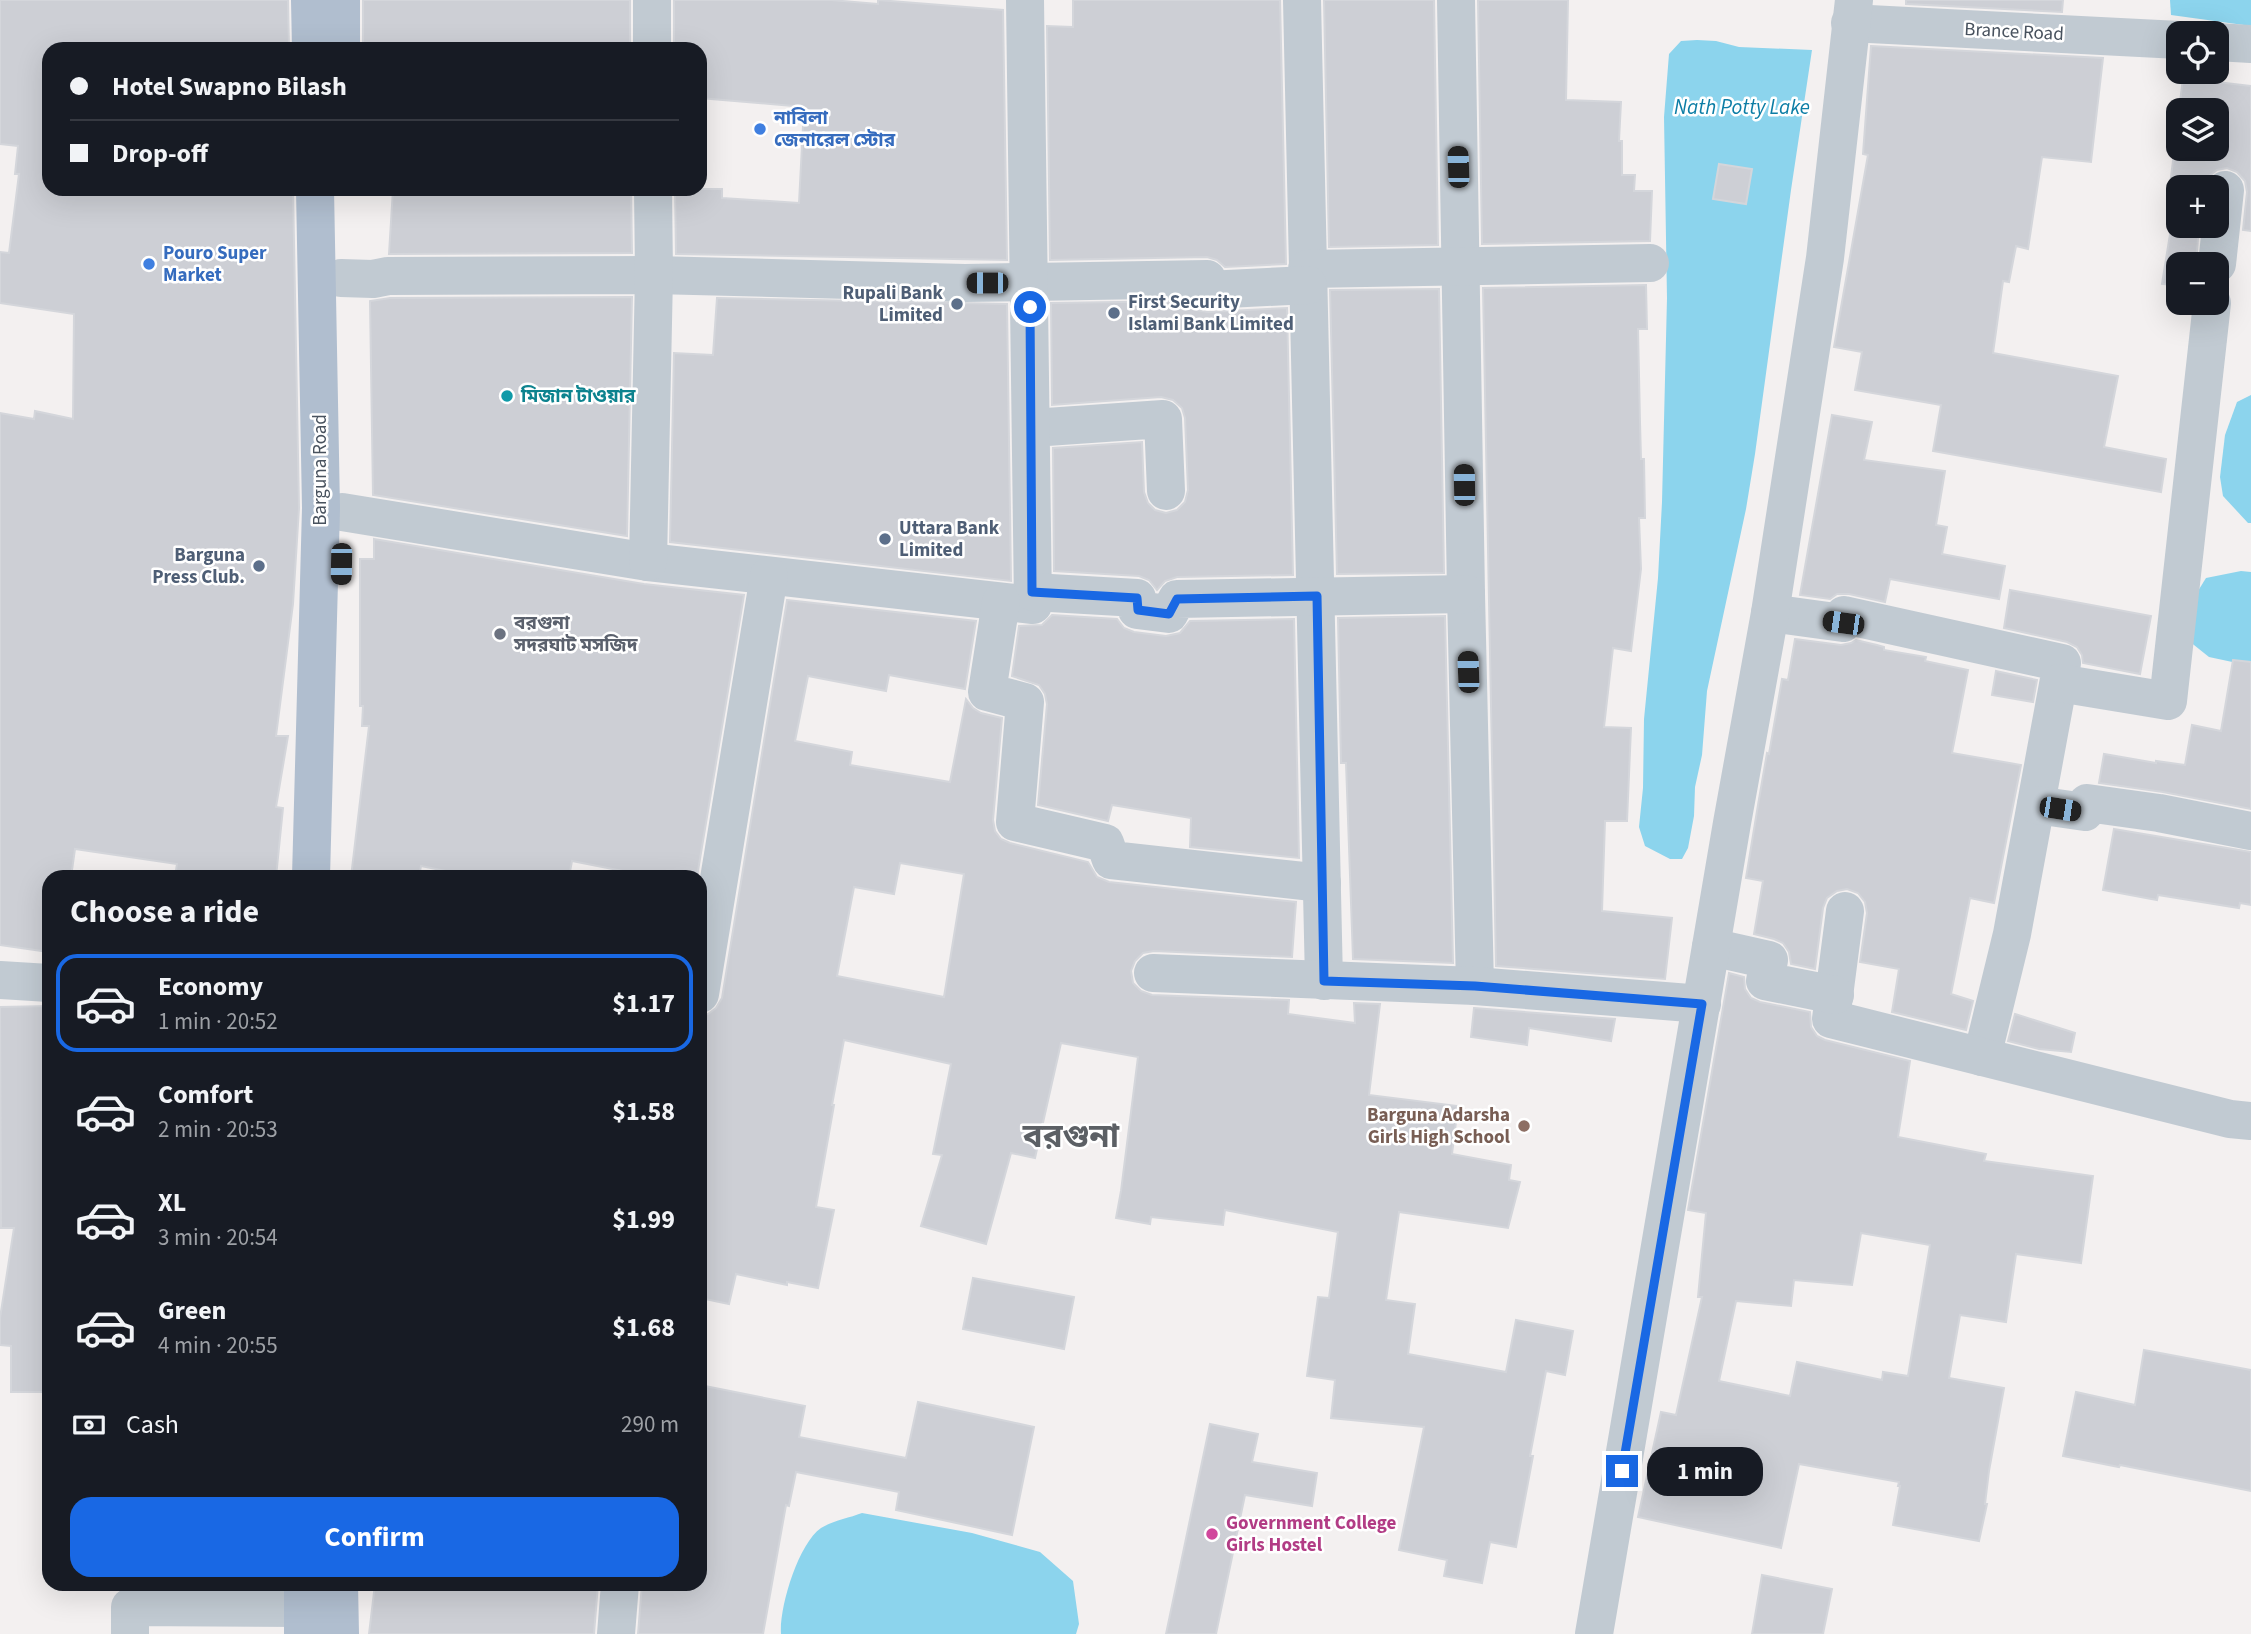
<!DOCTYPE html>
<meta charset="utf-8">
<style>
:root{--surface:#171b24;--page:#20242c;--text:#f1f3f6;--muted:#9ea1a6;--line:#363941;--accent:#1968e4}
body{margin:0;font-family:"Source Sans 3","Noto Sans Bengali",sans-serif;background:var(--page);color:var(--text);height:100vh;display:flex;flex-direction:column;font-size:26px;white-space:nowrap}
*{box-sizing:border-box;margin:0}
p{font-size:23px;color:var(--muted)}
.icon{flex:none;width:38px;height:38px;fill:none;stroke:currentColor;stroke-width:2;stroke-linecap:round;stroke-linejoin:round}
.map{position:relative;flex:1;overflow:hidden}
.side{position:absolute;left:42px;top:870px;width:665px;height:721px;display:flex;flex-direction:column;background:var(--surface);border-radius:21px;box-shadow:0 7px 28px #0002}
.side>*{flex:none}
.hud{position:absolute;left:42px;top:42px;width:665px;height:154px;border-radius:21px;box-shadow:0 7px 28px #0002;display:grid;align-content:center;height:154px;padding:0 28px;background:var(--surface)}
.controls{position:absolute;left:2166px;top:21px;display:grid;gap:14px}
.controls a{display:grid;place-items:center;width:63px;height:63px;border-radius:14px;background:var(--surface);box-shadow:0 7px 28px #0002;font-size:35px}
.end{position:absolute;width:32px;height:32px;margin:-16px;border:9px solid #1968e4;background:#fff;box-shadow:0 0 0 4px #fff}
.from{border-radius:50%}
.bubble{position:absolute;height:49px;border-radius:21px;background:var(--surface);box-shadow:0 7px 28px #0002;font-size:23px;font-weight:700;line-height:49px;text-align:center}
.car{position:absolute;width:21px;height:42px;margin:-21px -10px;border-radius:9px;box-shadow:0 0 5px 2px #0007;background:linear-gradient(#222 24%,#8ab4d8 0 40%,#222 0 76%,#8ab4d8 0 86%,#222 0)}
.hud b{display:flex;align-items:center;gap:24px;height:66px;font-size:26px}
.hud b+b{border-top:2px solid var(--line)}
.hud i{width:18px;height:18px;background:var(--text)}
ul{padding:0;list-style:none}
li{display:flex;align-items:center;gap:21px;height:98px;margin:0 14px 10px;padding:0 14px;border:4px solid transparent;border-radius:21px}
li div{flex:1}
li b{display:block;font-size:26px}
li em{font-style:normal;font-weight:700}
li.current{border-color:var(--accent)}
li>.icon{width:63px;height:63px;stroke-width:1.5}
h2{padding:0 28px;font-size:32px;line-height:84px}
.pay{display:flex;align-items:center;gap:18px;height:77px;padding:0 28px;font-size:26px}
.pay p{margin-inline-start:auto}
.action{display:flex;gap:14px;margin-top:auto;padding:14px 28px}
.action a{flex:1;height:80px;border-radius:21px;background:var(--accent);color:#fff;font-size:28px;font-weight:700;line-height:80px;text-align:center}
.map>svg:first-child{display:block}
.water{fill:#8cd4ed;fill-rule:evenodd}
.building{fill:#cdcfd5;stroke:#d4d6db;stroke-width:2;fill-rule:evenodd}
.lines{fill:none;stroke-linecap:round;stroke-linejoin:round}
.street{stroke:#c1cad2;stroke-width:38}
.primary{stroke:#b0becf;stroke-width:38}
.route{stroke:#1968e4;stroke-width:9}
.shop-dot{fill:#3f7fe0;stroke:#fff;stroke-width:2.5}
.service-dot{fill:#5c6f8a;stroke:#fff;stroke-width:2.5}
.culture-dot{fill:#0f9aa8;stroke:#fff;stroke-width:2.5}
.worship-dot{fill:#6b7280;stroke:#fff;stroke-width:2.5}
.education-dot{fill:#8d6e63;stroke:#fff;stroke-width:2.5}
.hotel-dot{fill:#d1479c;stroke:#fff;stroke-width:2.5}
.labels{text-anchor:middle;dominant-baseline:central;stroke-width:5;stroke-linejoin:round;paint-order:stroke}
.street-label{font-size:19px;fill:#48525e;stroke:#fff}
.shop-label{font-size:19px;font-weight:bold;fill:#366cbe;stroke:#fff;text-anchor:start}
.service-label{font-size:19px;font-weight:bold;fill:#4e5e75;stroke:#fff;text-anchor:end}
.culture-label{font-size:19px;font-weight:bold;fill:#0d838f;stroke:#fff;text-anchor:start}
.worship-label{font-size:19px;font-weight:bold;fill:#5b616d;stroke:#fff;text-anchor:start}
.education-label{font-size:19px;font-weight:bold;fill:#785e54;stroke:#fff;text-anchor:end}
.hotel-label{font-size:19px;font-weight:bold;fill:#b23c85;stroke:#fff;text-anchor:start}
.water-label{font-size:21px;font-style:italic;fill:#0c7da5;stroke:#fff}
.town-label{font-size:33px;font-weight:bold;fill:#5c6065;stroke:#fff}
</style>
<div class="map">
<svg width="2251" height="1634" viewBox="0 0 2251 1634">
<rect width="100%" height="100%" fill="#f3f0f0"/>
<g class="water">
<polygon points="2170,0 2251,0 2251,26 2171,15"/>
<path d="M1697,40L1716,41L1739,47L1812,50L1791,190L1755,454L1746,509L1707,691L1702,755L1695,787L1694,816L1688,848L1682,859H1670L1645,846L1639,827L1643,788L1644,719L1658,578L1662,502L1667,298L1664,117L1669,54L1681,41ZM1752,170L1746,204L1714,199Z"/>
<polygon points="2251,395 2251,523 2248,523 2223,496 2220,477 2225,435 2237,402"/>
<polygon points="2241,571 2251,572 2251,666 2209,657 2184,637 2185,612 2206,578"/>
<path d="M862,1513L972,1533L1040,1552L1073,1581L1079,1624L1076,1634H781C779,1608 798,1544 821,1528C832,1521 849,1518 862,1513Z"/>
</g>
<g class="building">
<polygon points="0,0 288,0 289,49 49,49 49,189 293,189 299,508 293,604 276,736 288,736 276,807 283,808 276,877 175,877 177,864 75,849 71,877 49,877 49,952 0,945 0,413 34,419 35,411 73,419 74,314 0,303 0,252 9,253 19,174 15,174 18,146 0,144"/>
<rect x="363" y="0" width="267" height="49"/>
<polygon points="674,0 831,0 878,4 878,0 1003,10 1007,260 676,254 675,189 722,189 722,198 799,203 804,107 700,98 700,49 674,49"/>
<polygon points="1073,0 1280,0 1286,264 1225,267 1217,260 1207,257 1050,260 1047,26 1073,27"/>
<polygon points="1324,0 1434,0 1438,245 1329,247"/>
<polygon points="1478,0 1568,0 1566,100 1621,102 1619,141 1622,141 1622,175 1635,175 1634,191 1652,191 1650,241 1482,244"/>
<polygon points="1906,0 2063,0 2062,12 1906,4"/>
<polygon points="1871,46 2103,58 2091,162 2042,157 2028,249 2016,246 2009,282 2003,281 1993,353 2118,376 2104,447 2166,459 2161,492 1933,451 1941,405 1855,390 1862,352 1834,347 1868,155 1863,154"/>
<polygon points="2183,78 2251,86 2251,231 2243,230 2247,192 2245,181 2237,172 2227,168 2217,170 2208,177 2203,187 2179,187 2179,226 2199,226 2196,264 2179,264 2179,286 2162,284 2175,203 2168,202 2179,111 2179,149 2217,149 2217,110 2179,110"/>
<polygon points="1719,164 1752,169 1746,204 1713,199"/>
<polygon points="393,189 631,189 632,253 389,254"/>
<polygon points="1646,285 1647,329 1638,329 1640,422 1641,459 1644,459 1645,518 1639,518 1641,569 1631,651 1613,648 1604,727 1631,728 1627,821 1605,821 1602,911 1672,918 1665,979 1496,966 1483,288"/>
<polygon points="1439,289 1444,573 1337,574 1330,290"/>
<polygon points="632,297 627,536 373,495 370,301 390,298"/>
<polygon points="717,298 1007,304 1011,581 670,542 674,353 713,355"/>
<polygon points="1188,301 1197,310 1208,312 1287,308 1293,575 1177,577 1165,581 1157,590 1149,580 1139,576 1054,571 1053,448 1142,442 1144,492 1148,503 1155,510 1166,513 1177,510 1185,502 1188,490 1185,418 1182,408 1173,400 1161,397 1052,405 1051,303"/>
<polygon points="1832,415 1872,422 1864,460 1945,471 1936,525 1947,527 1942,554 2005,566 1999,599 1890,579 1885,602 1849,594 1837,594 1830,599 1800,595"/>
<polygon points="374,539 644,584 744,595 697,877 653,877 572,861 569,877 475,877 421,866 419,877 351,877 369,726 362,726 363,706 360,706 360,559 374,559"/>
<polygon points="2010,590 2151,616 2140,674 2083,663 2082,655 2077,647 2067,642 2004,628"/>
<path d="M787,600L976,621L965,689L889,675L886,691L808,676L795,741L852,752L850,765L950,782L966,699L973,708L981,713L1002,718L993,820L995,831L1001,839L1010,843L1088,862L1097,877L1109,882L1296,902L1292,957L1154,951L1143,953L1135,961L1131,971L1133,983L1141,991L1152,995L1289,1000L1288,1014L1355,1023L1354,1003L1380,1004L1369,1095L1458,1106L1452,1154L1511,1165L1509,1180L1520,1182L1508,1228L1399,1212L1386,1300L1415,1304L1408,1354L1506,1372L1516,1320L1573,1331L1565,1375L1546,1371L1530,1456H1533L1516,1547L1490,1542L1482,1583L1444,1576L1447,1560L1399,1550L1424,1427L1331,1418L1335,1380L1307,1376L1318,1297L1329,1298L1338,1232L1225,1210L1223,1225L1151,1217L1150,1224L1116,1218L1121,1191L1138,1057L1061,1043L1035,1158L1011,1153L986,1244L921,1226L942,1155L933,1154L951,1064L844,1040L832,1105H834L816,1207L834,1210L818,1288L787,1282V1285L736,1274L729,1304L700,1298V1015L708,1014L716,1008L722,998ZM900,863L964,874L944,997L837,976L854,887L894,894Z"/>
<polygon points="1052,615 1117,619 1124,628 1134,632 1166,636 1180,633 1190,621 1294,619 1299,858 1190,847 1191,818 1112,805 1108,821 1038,805 1047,704 1045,694 1039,685 1012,676 1019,626 1042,625"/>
<polygon points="1445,616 1453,963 1353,959 1346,763 1341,763 1338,618"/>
<polygon points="1795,639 1841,645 1851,643 1856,640 1877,645 1884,647 1884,650 1926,657 1925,661 1968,670 1952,753 2021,765 1994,903 1970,898 1951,994 1973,1001 1966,1030 1892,1012 1899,969 1860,962 1867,913 1865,902 1858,893 1847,889 1837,891 1827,898 1823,908 1815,969 1791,964 1789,952 1783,943 1774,939 1754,934 1763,881 1746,878 1758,805 1767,753 1769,754 1782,679 1788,680"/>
<polygon points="2233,660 2251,662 2251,809 2163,792 2099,783 2104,754 2156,763 2156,761 2185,765 2192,725 2221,731"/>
<polygon points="1996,671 2037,680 2033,702 1992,695"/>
<polygon points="2114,829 2251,852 2251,905 2240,903 2239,908 2158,895 2157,900 2103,890"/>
<path d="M1729,973L1744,977L1745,989L1751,998L1760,1002L1810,1012L1811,1027L1817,1036L1825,1040L1910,1061L1898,1137L1986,1154L1984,1161L2093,1176L2081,1263L2016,1254L2006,1322L1960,1315L1949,1378L2004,1388L1989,1471L1985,1504H1987L1979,1541L1893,1525L1900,1486H1898L1899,1482L1799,1464L1781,1548L1638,1517L1661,1412L1676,1415L1702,1297H1698L1706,1213L1688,1210ZM1861,1233L1930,1245L1908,1376L1883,1372L1882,1380L1797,1362L1790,1396L1719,1381L1736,1301L1791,1306L1794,1280L1852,1285Z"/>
<polygon points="49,1006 49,1392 11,1392 11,1346 0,1345 0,1318 14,1228 1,1228 0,1007"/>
<polygon points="1474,1008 1615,1019 1611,1041 1529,1028 1527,1045 1471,1037"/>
<polygon points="2015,1014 2075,1033 2071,1052 2039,1049 2008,1041"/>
<polygon points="973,1278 1074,1297 1064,1349 963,1329"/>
<polygon points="2144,1350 2251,1370 2251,1491 2120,1465 2119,1467 2063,1456 2076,1392 2135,1405"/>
<polygon points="700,1385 805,1406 799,1437 906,1458 918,1402 1034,1427 1012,1535 896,1510 899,1492 796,1472 789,1506 786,1505 763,1634 638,1634 642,1584 700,1584"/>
<polygon points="1210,1424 1258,1434 1252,1462 1317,1473 1312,1506 1245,1495 1216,1634 1166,1634"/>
<polygon points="1762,1575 1832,1589 1823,1634 1752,1634"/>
<polygon points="375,1584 598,1584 594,1634 369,1634"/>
</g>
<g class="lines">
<g class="street">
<polyline points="652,0 652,49"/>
<polyline points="1302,0 1324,981"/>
<polyline points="1456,0 1466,594 1475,986"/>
<polyline points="1850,23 2179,40"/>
<polyline points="2217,42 2251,44"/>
<polyline points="2217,264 2225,190"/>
<polyline points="1307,269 1650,263"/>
<polyline points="341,278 373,279 388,276 654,275 965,283 1207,279 1207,290 1308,285"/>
<polyline points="1032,428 1163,419 1166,491"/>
<polyline points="342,512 648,562 1033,605 1025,0"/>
<polyline points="648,562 654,275 653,189"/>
<polyline points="1033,592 1137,598 1137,610 1169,614 1177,599 1466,594"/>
<polyline points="1001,602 987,692 1025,702 1015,822 1105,843 1111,860 1322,883"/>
<polyline points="1770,613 1843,623 1844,615 2062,663 2012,934 1982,1057"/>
<polyline points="2059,683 2168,701 2212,303"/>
<polyline points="2036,805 2085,812 2087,803 2159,813 2251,831"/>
<polyline points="1845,911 1831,1019 2230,1119 2251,1121"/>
<polyline points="1711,947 1769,960 1765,981 1835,995"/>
<polyline points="1153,973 1475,986 1702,1004"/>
<polyline points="0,980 49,983"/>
<polyline points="700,994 769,576"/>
<polyline points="130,1634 130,1607 303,1608"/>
<polyline points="616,1634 620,1584"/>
<polyline points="1594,1634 1732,823 1770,613 1825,258 1854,0"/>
</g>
<g class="primary">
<polyline points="310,0 311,49"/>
<polyline points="341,49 341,0"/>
<polyline points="311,877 321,508 315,189"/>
<polyline points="339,1584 340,1634"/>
<polyline points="303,1634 303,1584"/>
</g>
</g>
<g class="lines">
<polyline class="route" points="1030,307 1032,592 1137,598 1138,610 1169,614 1177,599 1317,596 1324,981 1475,986 1702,1004 1622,1471"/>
</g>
<g class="shop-dot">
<circle cx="760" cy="129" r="7"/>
<circle cx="149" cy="264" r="7"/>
</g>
<g class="service-dot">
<circle cx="957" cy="304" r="7"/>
<circle cx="1114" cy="313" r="7"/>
<circle cx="885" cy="539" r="7"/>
<circle cx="259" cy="566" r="7"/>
</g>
<circle class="culture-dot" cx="507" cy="396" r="7"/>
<circle class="worship-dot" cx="500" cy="634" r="7"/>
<circle class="education-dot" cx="1524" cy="1126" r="7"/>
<circle class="hotel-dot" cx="1212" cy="1534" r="7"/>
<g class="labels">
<g class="street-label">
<text transform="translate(2014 32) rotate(3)">Brance Road</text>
<text transform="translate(320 470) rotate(-90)">Barguna Road</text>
</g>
<g class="shop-label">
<text x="774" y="118">নাবিলা<tspan x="774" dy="22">জেনারেল স্টোর</tspan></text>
<text x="163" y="253">Pouro Super<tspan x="163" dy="22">Market</tspan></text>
</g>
<g class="service-label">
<text x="943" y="293">Rupali Bank<tspan x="943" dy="22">Limited</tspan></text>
<text x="1128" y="302" text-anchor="start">First Security<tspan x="1128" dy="22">Islami Bank Limited</tspan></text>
<text x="899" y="528" text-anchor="start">Uttara Bank<tspan x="899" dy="22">Limited</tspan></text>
<text x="245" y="555">Barguna<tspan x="245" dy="22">Press Club.</tspan></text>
</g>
<g class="culture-label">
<text x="521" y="396">মিজান টাওয়ার</text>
</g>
<g class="worship-label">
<text x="514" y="623">বরগুনা<tspan x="514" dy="22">সদরঘাট মসজিদ</tspan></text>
</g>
<g class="education-label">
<text x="1510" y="1115">Barguna Adarsha<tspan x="1510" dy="22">Girls High School</tspan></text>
</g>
<g class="hotel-label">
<text x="1226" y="1523">Government College<tspan x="1226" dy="22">Girls Hostel</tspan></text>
</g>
<g class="water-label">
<text x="1742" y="107">Nath Potty Lake</text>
</g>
<g class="town-label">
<text x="1071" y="1136">বরগুনা</text>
</g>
</g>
</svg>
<div class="controls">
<a><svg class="icon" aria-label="locate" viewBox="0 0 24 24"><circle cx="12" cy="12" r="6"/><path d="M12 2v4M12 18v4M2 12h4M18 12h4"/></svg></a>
<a><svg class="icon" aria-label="layers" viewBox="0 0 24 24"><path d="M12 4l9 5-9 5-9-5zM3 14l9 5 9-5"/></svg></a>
<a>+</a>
<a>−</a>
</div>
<i class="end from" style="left:1030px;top:307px"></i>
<i class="end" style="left:1622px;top:1471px"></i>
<div class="bubble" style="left:1647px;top:1447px;width:116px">1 min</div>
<i class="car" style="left:1458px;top:167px;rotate:358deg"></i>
<i class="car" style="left:987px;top:283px;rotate:270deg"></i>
<i class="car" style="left:1464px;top:485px;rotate:359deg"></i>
<i class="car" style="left:341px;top:564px;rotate:181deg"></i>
<i class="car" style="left:1843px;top:623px;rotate:278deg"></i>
<i class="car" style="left:1468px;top:672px;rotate:358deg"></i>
<i class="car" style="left:2060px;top:809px;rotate:99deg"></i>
<div class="hud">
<b><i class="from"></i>Hotel Swapno Bilash</b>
<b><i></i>Drop-off</b>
</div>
<section class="side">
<h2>Choose a ride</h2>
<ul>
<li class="current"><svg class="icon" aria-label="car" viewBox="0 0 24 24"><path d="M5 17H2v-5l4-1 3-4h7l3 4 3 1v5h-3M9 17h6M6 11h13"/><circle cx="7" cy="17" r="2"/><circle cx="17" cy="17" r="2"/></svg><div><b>Economy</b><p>1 min · 20:52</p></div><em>$1.17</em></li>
<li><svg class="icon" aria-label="car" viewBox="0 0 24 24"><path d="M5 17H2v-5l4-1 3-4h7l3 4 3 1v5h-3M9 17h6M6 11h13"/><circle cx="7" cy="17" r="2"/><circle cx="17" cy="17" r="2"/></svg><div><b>Comfort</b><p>2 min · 20:53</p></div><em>$1.58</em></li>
<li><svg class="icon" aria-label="car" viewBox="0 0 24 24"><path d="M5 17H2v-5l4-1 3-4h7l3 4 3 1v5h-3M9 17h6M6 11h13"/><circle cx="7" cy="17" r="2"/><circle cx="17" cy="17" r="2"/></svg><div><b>XL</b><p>3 min · 20:54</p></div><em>$1.99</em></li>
<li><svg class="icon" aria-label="car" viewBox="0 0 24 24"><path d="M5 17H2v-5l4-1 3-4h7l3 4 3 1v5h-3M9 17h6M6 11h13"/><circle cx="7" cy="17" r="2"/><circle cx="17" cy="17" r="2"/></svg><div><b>Green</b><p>4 min · 20:55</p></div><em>$1.68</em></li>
</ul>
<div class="pay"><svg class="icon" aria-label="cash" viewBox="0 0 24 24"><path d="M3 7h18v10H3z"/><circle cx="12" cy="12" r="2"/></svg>Cash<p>290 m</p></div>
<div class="action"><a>Confirm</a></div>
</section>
</div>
